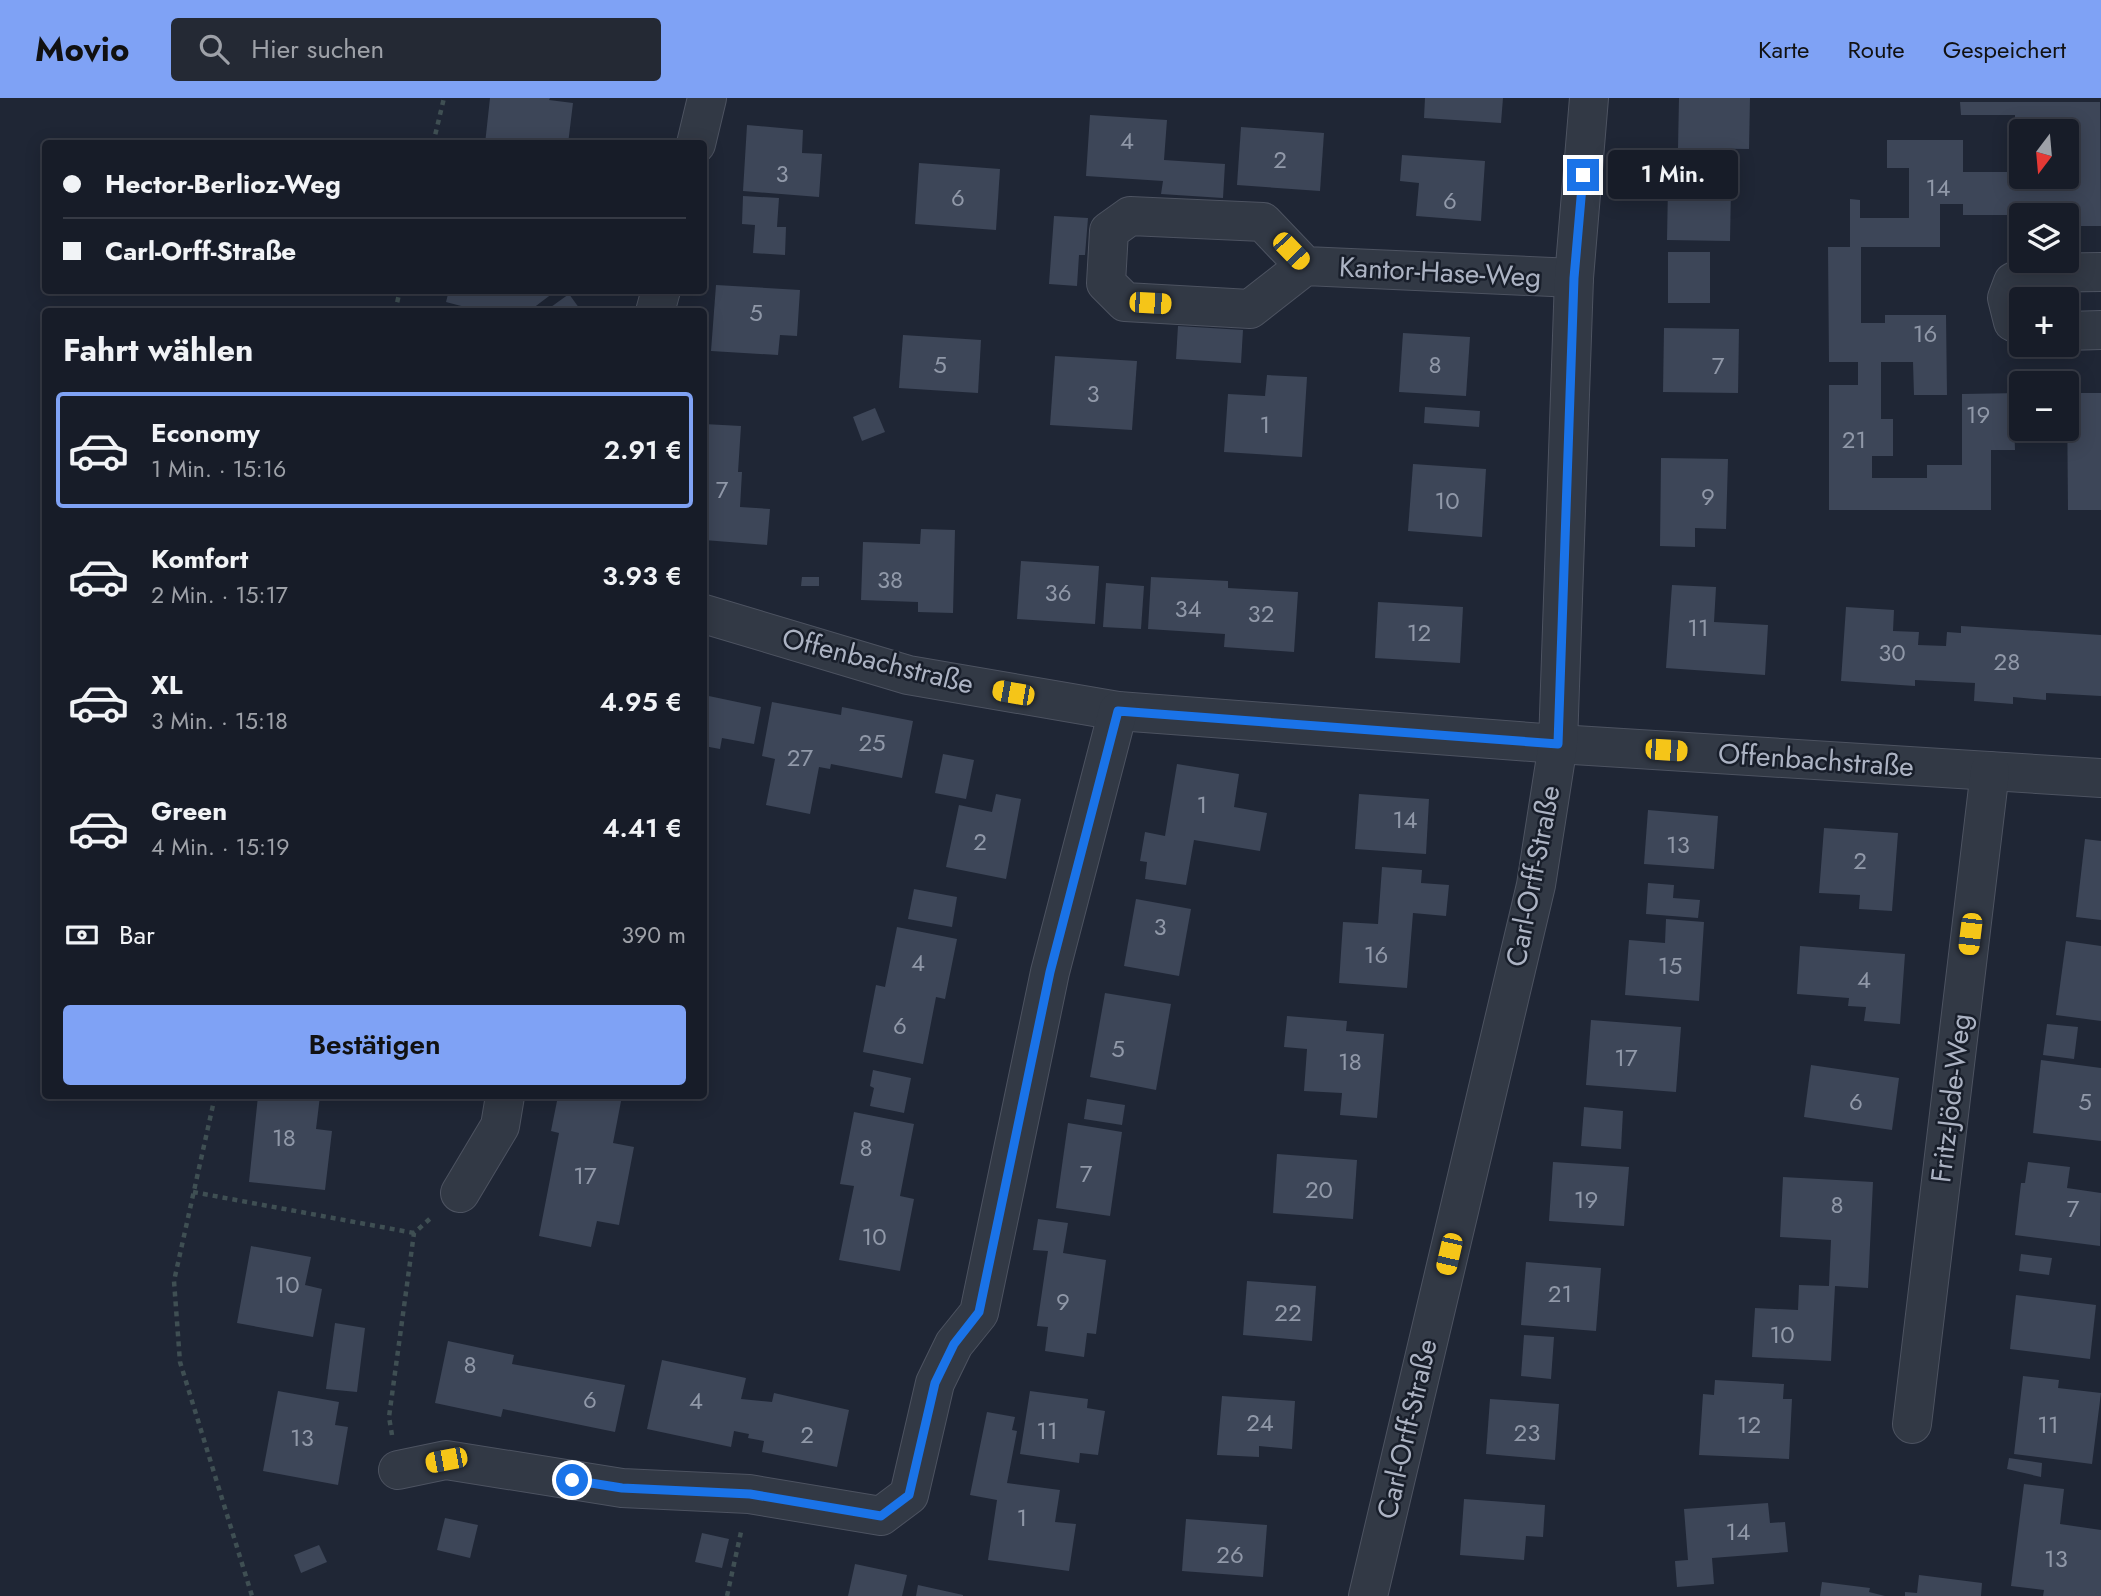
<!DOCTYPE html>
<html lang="de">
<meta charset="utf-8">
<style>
:root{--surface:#171c28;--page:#242934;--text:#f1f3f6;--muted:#9ea1a8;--line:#363a45;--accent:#7fa2f5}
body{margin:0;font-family:Jost,sans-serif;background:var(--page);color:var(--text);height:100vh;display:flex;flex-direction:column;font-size:26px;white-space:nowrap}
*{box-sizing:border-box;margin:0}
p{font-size:23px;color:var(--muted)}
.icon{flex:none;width:38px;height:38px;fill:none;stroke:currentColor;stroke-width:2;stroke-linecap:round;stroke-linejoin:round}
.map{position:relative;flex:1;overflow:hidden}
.drawer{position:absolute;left:42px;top:210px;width:665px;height:791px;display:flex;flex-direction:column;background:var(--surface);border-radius:7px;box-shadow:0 4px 18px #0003,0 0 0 2px var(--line)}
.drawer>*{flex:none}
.guide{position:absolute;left:42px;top:42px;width:665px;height:154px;border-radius:7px;box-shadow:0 4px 18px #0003,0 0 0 2px var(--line);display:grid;align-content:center;height:154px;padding:0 21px;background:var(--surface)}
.needle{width:46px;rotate:196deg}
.buttons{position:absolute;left:2009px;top:21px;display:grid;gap:14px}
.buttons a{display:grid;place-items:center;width:70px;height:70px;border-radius:7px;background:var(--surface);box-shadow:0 4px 18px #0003,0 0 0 2px var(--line);font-size:35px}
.end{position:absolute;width:32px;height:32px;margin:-16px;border:9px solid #1a73e8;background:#fff;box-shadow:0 0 0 4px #fff}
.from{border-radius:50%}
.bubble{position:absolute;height:49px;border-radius:7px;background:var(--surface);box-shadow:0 4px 18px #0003,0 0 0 2px var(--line);font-size:23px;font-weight:600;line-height:49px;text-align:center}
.car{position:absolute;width:21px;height:42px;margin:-21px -10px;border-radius:9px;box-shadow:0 0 5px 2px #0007;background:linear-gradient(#f5c518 24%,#345 0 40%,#f5c518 0 76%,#345 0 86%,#f5c518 0)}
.guide b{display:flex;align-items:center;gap:24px;height:66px;font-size:26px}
.guide b+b{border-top:2px solid var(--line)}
.guide i{width:18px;height:18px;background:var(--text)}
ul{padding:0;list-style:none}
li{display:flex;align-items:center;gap:21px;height:116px;margin:0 14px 10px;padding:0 7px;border:4px solid transparent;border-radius:7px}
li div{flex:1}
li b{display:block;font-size:26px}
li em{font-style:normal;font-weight:600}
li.on{border-color:var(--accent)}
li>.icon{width:63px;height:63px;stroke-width:1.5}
h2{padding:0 21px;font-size:32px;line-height:84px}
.pay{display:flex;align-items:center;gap:18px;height:77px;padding:0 21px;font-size:26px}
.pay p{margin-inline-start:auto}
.cta{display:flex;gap:14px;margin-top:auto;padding:14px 21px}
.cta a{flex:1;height:80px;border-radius:7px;background:var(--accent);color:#111;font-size:28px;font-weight:600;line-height:80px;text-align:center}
header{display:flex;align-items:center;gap:42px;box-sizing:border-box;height:98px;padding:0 35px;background:var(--accent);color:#111}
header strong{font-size:33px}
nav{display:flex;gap:38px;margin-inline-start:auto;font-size:24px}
.search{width:490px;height:63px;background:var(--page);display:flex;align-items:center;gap:18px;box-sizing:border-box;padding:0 24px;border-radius:7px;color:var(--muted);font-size:26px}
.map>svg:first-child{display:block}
.building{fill:#3d4658;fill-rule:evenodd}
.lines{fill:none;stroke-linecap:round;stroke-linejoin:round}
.minor-casing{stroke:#4d5361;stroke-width:40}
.path{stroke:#3f4f53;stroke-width:4.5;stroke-dasharray:5 5;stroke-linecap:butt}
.minor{stroke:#323945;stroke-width:38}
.route{stroke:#1a73e8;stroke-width:9}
.labels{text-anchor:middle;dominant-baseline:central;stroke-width:5;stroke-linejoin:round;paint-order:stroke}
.number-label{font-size:24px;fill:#9098a8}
.street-label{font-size:28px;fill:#acb3c3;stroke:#181e2a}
</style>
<header>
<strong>Movio</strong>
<div class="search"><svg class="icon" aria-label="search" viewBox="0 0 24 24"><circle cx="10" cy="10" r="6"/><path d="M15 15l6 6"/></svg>Hier suchen</div>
<nav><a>Karte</a><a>Route</a><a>Gespeichert</a></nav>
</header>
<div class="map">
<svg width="2101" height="1498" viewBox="0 0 2101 1498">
<rect width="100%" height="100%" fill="#1f2635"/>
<g class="building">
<polygon points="490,0 550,0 549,2 573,5 568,46 485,46"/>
<polygon points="1425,0 1503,0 1501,25 1424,20"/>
<polygon points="1679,0 1750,0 1749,51 1678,50"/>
<path d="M1960,4H2100L2101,128H2067V117H1963V106H1940V149H1861V225H1885V217H1946L1947,297H1914L1913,264H1881V321H1893V358H1872V380H1927V367H1962V296L2021,295V325H2014L2015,352H1991V412H1829V287H1858V264H1829L1828,149H1850V101L1860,102V120H1909V70H1887V42H1963V74H2015V17H1961ZM2021,33H2067V79H2021Z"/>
<polygon points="1090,17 1167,22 1164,62 1225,66 1223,100 1161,96 1163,83 1086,78"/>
<polygon points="747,27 803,32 802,55 822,56 819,99 743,93"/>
<polygon points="1241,29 1324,35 1320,93 1237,87"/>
<polygon points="1402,57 1485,63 1481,123 1416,118 1419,85 1400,83"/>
<polygon points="919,65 1000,71 996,132 915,126"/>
<polygon points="1668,88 1731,89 1730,143 1667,142"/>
<polygon points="743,98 779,100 777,129 786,129 785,157 753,155 755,127 742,126"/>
<polygon points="1054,118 1088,120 1085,157 1079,157 1077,188 1049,186"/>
<rect x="1668" y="154" width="42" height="51"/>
<polygon points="716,187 800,192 797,238 780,237 778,257 711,253"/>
<polygon points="449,192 557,192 528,214 499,208 498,214 484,214 446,204"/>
<polygon points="569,196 582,214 544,214"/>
<polygon points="1178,228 1243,232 1241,265 1176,261"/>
<polygon points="1664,230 1739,231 1738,295 1663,294"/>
<polygon points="1403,235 1470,239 1466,298 1399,294"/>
<polygon points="903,237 981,242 978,295 899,290"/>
<polygon points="1055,258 1137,263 1132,332 1050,327"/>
<polygon points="1267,277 1307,279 1302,359 1224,354 1228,296 1265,298"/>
<polygon points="2067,295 2101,295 2101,412 2068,412"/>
<polygon points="1425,309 1480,313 1479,329 1424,325"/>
<polygon points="875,310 885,334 862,343 853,319"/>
<polygon points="704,326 741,328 738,374 742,374 740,409 770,411 767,447 704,442"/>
<polygon points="1661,360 1728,361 1726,431 1695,430 1695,449 1660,448"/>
<polygon points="1413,366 1486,371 1482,439 1408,433"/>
<polygon points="921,431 955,432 953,515 918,514 918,504 861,502 863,444 920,446"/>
<polygon points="1021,463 1099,468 1095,526 1017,521"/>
<polygon points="802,479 819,479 819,488 801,488"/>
<polygon points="1151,479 1228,483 1228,490 1298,494 1294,554 1224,549 1225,536 1148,531"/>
<polygon points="1106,485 1144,488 1141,531 1103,529"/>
<polygon points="1672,487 1716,489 1714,524 1768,527 1765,577 1666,570"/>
<polygon points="1378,504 1463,509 1460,565 1375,560"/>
<polygon points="1846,509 1894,512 1893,533 1919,534 1918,547 1946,548 1947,534 1961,535 1961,528 2101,537 2101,598 2046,595 2046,602 2013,599 2013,606 1974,603 1975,585 1915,582 1915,588 1841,583"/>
<polygon points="704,597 761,609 754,646 722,640 720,651 704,648"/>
<polygon points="772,604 841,617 842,609 913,623 902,680 831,666 830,671 819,669 810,716 766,707 775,661 762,658"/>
<polygon points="943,656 974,662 966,701 935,695"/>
<polygon points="1177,666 1239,676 1234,709 1267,715 1260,753 1194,742 1186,787 1145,781 1147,764 1140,763 1145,734 1165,738"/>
<polygon points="996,696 1021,701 1006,781 946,769 959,707 992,714"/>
<polygon points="1359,696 1429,701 1426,756 1355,751"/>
<polygon points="1648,712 1718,718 1714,771 1644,766"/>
<polygon points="1824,730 1898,735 1892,813 1859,811 1860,797 1819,795"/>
<polygon points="2085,741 2101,743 2101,822 2076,819"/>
<polygon points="1382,769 1422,772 1421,785 1449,787 1446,818 1413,815 1407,890 1339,885 1343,824 1378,826"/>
<polygon points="1648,785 1674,787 1673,800 1700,802 1698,820 1646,816"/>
<polygon points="914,791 957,799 952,829 908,821"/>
<polygon points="1136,801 1191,811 1179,878 1124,868"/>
<polygon points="1666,821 1704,824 1699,903 1625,897 1629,842 1665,845"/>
<polygon points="897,829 957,841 945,901 936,899 923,966 863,954 876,887 885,889"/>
<polygon points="2066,843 2101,848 2101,923 2056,917"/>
<polygon points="1800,848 1905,856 1900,926 1864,923 1866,909 1848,908 1849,900 1797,896"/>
<polygon points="1105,895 1171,906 1156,992 1090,979"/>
<polygon points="1287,918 1347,923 1346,933 1384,936 1377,1020 1340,1017 1342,995 1304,993 1307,951 1284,949"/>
<polygon points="1591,922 1681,929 1676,994 1586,987"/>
<polygon points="2047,926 2078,929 2074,961 2043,957"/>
<polygon points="2041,962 2101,970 2101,1043 2033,1035"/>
<polygon points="1811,967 1899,980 1892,1032 1804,1019"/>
<polygon points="873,972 911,980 904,1015 870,1008 874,990 870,988"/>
<polygon points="258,998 320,998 316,1031 332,1033 325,1092 249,1084"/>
<polygon points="558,998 622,998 613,1045 634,1049 619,1127 597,1123 591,1149 539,1138 559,1035 551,1033"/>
<polygon points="1087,1001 1125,1007 1122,1027 1084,1021"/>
<polygon points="1584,1009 1623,1013 1621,1051 1581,1048"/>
<polygon points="854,1014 914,1026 900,1098 914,1101 900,1173 839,1162 854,1088 840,1086"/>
<polygon points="1068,1025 1122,1034 1110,1118 1056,1110"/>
<polygon points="1277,1056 1357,1062 1353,1121 1273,1115"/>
<polygon points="1553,1064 1629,1069 1624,1128 1549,1123"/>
<polygon points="2028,1064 2070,1069 2067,1090 2101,1095 2100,1148 2015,1137 2021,1085 2025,1085"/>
<polygon points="1783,1079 1873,1084 1868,1190 1835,1188 1831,1263 1752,1259 1755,1210 1798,1212 1799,1187 1829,1188 1831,1142 1780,1139"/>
<polygon points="1038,1121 1068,1125 1063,1155 1106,1162 1096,1236 1087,1235 1084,1259 1045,1253 1048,1229 1037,1228 1048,1153 1033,1152"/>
<polygon points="251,1148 311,1159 305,1187 322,1191 313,1239 237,1225"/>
<polygon points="2021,1156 2052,1160 2049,1177 2019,1173"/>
<polygon points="1526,1164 1601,1170 1596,1233 1521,1227"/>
<polygon points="1247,1183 1316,1188 1312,1243 1243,1237"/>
<polygon points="2016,1197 2096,1207 2090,1261 2010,1251"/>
<polygon points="335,1225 365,1230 357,1294 326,1291"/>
<polygon points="1524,1237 1554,1239 1551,1281 1521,1278"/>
<polygon points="448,1243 514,1257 512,1266 625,1287 615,1334 503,1311 501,1319 435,1305"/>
<polygon points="662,1262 746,1280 741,1301 772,1304 774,1295 849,1312 837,1369 762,1354 764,1343 748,1340 749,1336 734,1333 731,1349 647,1331"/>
<polygon points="2023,1278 2059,1282 2058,1290 2101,1295 2092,1366 2014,1356"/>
<polygon points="1715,1282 1784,1286 1783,1301 1792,1301 1789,1361 1699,1357 1703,1296 1714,1297"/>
<polygon points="278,1293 339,1304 335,1327 348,1329 338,1387 263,1373"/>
<polygon points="1030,1293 1088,1301 1087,1310 1105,1313 1098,1357 1080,1355 1079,1365 1020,1356"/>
<polygon points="1222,1298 1295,1303 1292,1351 1259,1348 1259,1359 1217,1357"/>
<polygon points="1490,1301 1559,1306 1555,1362 1486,1356"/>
<polygon points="987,1314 1015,1319 1012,1332 1017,1333 1007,1385 1060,1392 1055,1424 1076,1426 1069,1473 988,1462 997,1402 970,1397"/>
<polygon points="2009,1360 2042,1365 2041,1379 2007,1371"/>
<polygon points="2024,1386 2064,1391 2060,1426 2101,1432 2101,1498 2043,1498 2044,1492 2011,1488"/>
<polygon points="1464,1401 1545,1407 1543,1439 1526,1438 1524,1462 1460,1457"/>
<polygon points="1768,1405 1770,1425 1785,1424 1788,1454 1712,1460 1714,1486 1677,1489 1675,1463 1688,1462 1684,1411"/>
<polygon points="445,1420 478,1427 470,1460 437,1452"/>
<polygon points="1186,1421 1267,1427 1263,1479 1182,1473"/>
<polygon points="702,1435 729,1441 722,1470 695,1464"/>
<polygon points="319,1447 327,1464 301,1475 294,1457"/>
<polygon points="855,1466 907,1477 902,1498 848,1498"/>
<polygon points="1919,1477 1982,1485 1981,1498 1905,1498 1905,1494 1917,1495"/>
<polygon points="1822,1484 1870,1490 1869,1494 1885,1498 1820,1498"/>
<polygon points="918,1487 963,1497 963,1498 916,1498"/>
</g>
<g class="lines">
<defs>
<g id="minor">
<polyline points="696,46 707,0"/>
<polyline points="1305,168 1250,211 1125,204 1106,185 1109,133 1130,118 1263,124 1305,168 1574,180"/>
<polyline points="655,214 661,192"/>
<polyline points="2021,227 2013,224 2007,200 2013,184 2031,175 2101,174"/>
<polyline points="2067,233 2101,232"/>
<polyline points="704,516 908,577 1118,613 1558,646 2101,680"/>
<polyline points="460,1095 500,1028 505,998"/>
<polyline points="1912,1326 1990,673"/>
<polyline points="398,1372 446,1362 622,1390 749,1396 881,1418 909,1397 935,1285 954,1246 979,1215 1050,874 1118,613"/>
<polyline points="1368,1498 1536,787 1558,646 1574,180 1589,0"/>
</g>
</defs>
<use href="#minor" class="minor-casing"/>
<g class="path">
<polyline points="433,46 444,0"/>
<polyline points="395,214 400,192"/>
<polyline points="215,998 174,1183 180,1264 252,1498"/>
<polyline points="193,1094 414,1135"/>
<polyline points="392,1337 389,1319 414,1135 433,1118"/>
<polyline points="727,1498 741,1434"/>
</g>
<use href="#minor" class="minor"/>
</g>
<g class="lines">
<polyline class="route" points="572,1382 622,1390 750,1396 881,1418 909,1397 935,1285 954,1246 979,1214 1050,874 1118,613 1558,646 1574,180 1583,77"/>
</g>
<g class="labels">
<g class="number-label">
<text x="1127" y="42">4</text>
<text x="1280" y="61">2</text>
<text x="782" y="75">3</text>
<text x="1938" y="89">14</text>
<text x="958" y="99">6</text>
<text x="1450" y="102">6</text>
<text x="756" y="214">5</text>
<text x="1925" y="235">16</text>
<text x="940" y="266">5</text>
<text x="1435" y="266">8</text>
<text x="1718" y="267">7</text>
<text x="1093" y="295">3</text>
<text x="1978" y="316">19</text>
<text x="1265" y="326">1</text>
<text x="1854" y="341">21</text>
<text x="722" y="391">7</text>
<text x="1708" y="398">9</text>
<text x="1447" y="402">10</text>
<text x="890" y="481">38</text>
<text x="1058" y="494">36</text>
<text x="1188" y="510">34</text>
<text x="1261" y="515">32</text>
<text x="1698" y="529">11</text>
<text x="1419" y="534">12</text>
<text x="1892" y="554">30</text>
<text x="2007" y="563">28</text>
<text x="872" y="644">25</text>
<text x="800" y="659">27</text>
<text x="1202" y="706">1</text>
<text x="1405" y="721">14</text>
<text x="980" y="743">2</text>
<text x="1678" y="746">13</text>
<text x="1860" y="762">2</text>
<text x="1160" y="828">3</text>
<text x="1376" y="856">16</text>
<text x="918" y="864">4</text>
<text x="1670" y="867">15</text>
<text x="1864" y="881">4</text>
<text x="900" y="927">6</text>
<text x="1118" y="950">5</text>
<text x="1626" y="959">17</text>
<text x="1350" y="963">18</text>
<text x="1856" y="1003">6</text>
<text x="2085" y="1003">5</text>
<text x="284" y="1039">18</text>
<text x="866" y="1049">8</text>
<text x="1086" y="1075">7</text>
<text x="585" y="1077">17</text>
<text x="1319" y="1091">20</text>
<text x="1586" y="1101">19</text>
<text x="1837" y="1106">8</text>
<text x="2073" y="1110">7</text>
<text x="874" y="1138">10</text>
<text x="287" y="1186">10</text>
<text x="1560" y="1195">21</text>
<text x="1063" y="1203">9</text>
<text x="1288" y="1214">22</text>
<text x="1782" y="1236">10</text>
<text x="470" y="1266">8</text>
<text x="590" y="1301">6</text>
<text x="696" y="1302">4</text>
<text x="1260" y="1324">24</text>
<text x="1749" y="1326">12</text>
<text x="2048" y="1326">11</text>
<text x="1047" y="1332">11</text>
<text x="1527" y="1334">23</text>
<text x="807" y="1336">2</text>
<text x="302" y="1339">13</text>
<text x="1022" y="1419">1</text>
<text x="1738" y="1433">14</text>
<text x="1230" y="1456">26</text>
<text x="2056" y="1460">13</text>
</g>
<g class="street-label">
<text transform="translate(1440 174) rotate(3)">Kantor-Hase-Weg</text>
<text transform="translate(878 563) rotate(14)">Offenbachstraße</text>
<text transform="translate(1816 662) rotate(4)">Offenbachstraße</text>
<text transform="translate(1533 778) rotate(-79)">Carl-Orff-Straße</text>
<text transform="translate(1951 1000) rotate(-83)">Fritz-Jöde-Weg</text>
<text transform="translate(1407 1331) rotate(-77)">Carl-Orff-Straße</text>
</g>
</g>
</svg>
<div class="buttons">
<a><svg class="needle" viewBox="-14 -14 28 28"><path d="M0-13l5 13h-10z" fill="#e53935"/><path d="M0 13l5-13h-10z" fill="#9ea1a8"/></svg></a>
<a><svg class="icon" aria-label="layers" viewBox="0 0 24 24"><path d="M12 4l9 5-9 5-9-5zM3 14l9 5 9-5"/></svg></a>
<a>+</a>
<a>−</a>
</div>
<i class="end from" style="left:572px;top:1382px"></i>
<i class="end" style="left:1583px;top:77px"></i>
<div class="bubble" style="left:1608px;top:52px;width:130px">1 Min.</div>
<i class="car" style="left:1291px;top:153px;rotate:136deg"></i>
<i class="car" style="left:1150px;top:205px;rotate:93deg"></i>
<i class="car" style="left:1013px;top:595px;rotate:280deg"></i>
<i class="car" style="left:1666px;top:652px;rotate:94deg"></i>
<i class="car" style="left:1970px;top:836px;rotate:187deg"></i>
<i class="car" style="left:1449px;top:1156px;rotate:193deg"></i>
<i class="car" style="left:446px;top:1362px;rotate:259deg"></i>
<div class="guide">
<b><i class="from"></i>Hector-Berlioz-Weg</b>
<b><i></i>Carl-Orff-Straße</b>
</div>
<section class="drawer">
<h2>Fahrt wählen</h2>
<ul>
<li class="on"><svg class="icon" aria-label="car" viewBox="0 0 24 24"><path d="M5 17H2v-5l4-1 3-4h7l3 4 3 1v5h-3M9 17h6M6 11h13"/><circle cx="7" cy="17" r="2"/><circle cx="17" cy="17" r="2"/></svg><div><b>Economy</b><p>1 Min. · 15:16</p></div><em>2.91 €</em></li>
<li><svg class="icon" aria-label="car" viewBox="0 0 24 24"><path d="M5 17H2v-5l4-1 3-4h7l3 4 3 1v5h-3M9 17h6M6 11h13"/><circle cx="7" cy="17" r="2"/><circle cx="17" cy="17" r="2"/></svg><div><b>Komfort</b><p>2 Min. · 15:17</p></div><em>3.93 €</em></li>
<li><svg class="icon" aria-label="car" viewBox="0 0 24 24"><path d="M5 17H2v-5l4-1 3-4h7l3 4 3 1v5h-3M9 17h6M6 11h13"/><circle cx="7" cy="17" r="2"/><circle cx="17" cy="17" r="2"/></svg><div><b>XL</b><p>3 Min. · 15:18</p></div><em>4.95 €</em></li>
<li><svg class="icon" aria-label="car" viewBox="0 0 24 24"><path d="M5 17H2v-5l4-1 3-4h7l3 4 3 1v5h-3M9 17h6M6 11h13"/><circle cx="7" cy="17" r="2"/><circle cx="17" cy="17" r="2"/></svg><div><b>Green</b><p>4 Min. · 15:19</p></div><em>4.41 €</em></li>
</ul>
<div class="pay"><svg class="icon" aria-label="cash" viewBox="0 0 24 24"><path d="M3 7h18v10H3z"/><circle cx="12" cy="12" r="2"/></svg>Bar<p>390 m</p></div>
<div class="cta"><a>Bestätigen</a></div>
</section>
</div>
